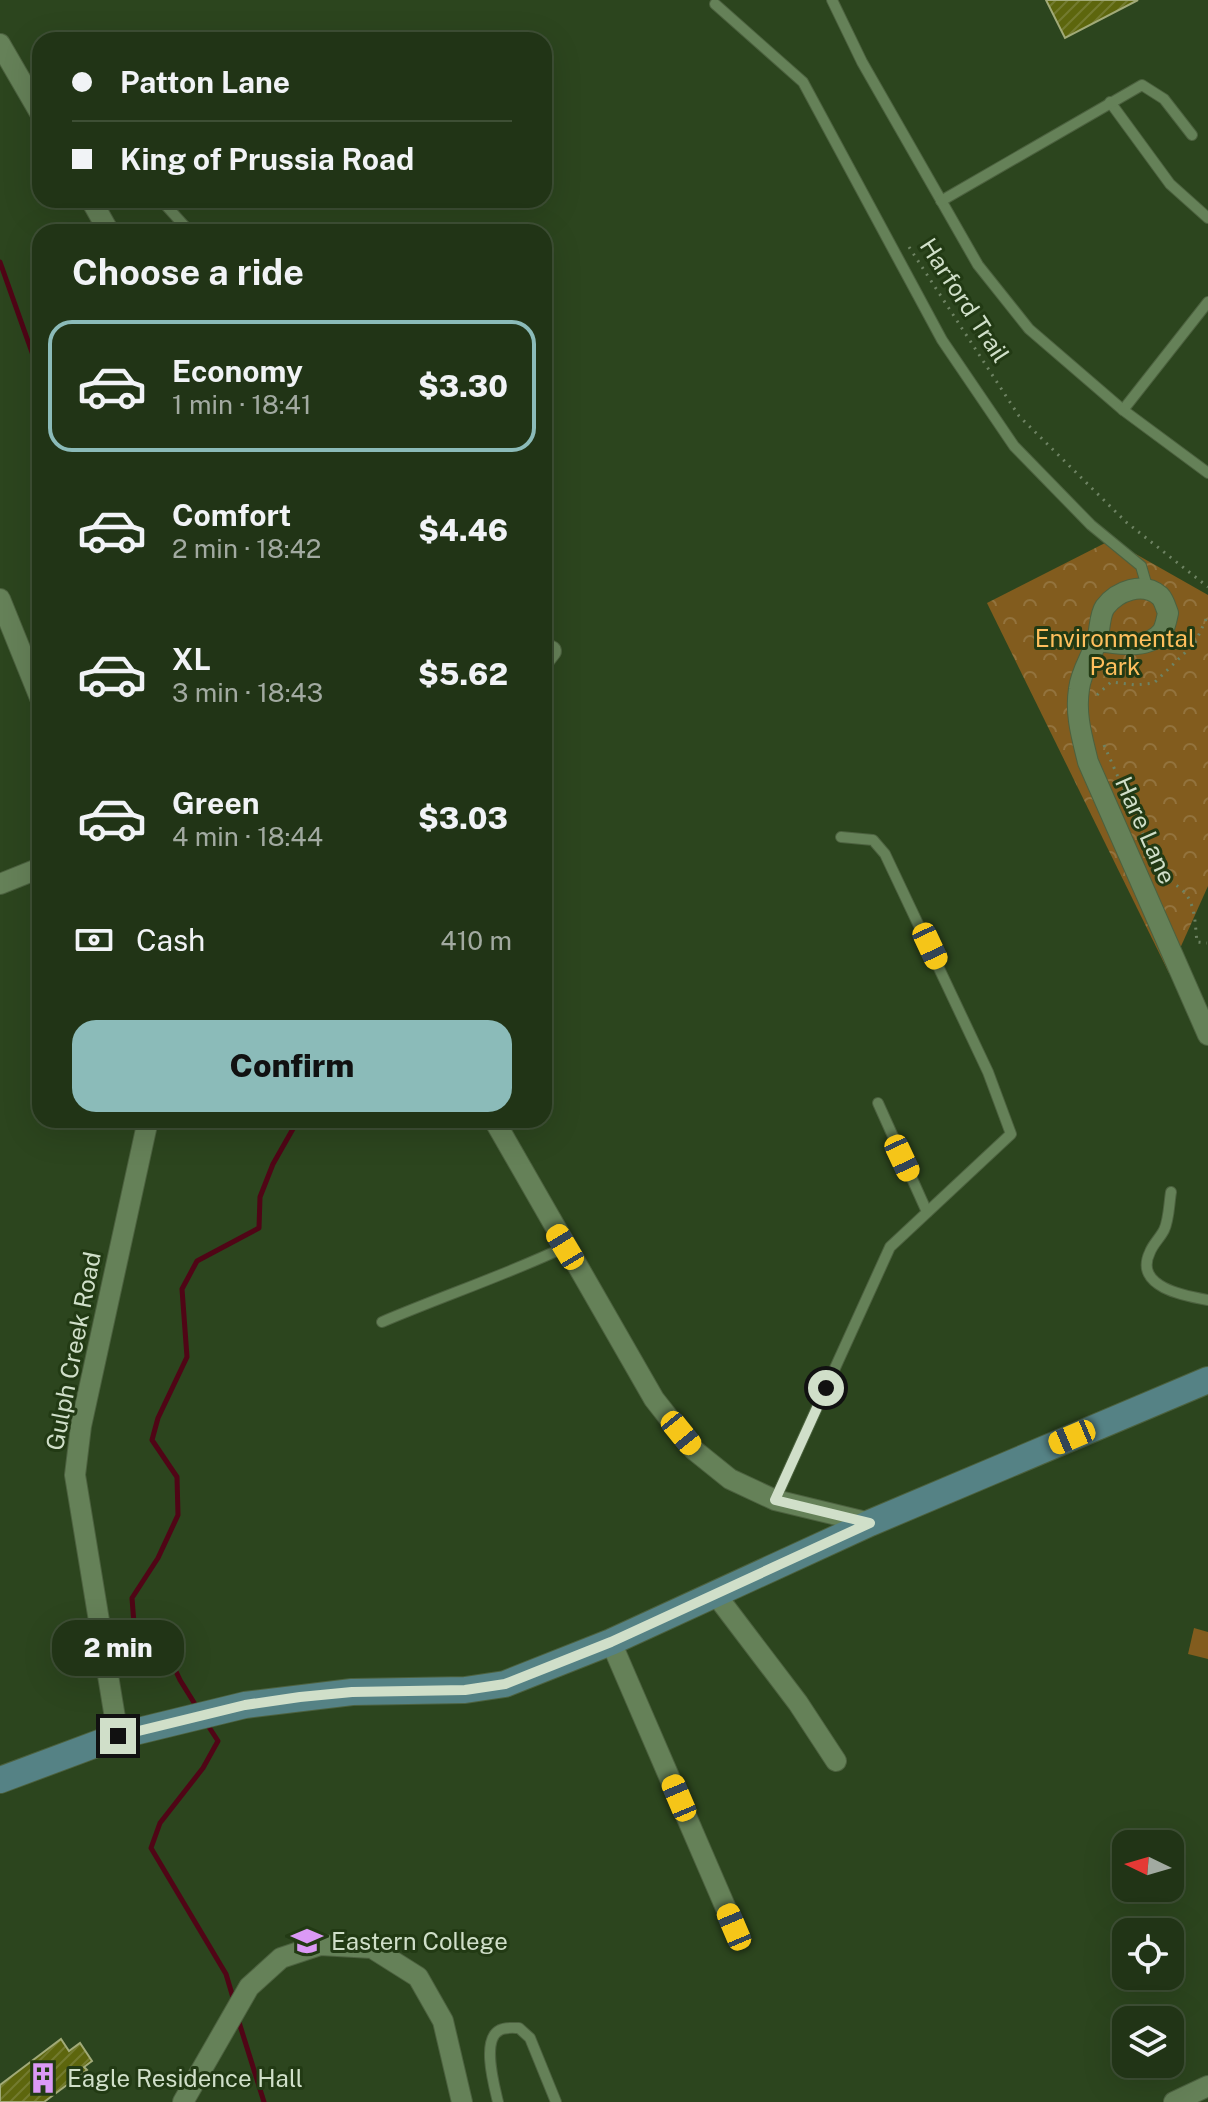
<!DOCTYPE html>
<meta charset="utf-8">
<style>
:root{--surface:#213416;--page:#293c1f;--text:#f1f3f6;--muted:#a2aaa1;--line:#3e4f35;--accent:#8bbbb9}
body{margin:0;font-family:"Public Sans",sans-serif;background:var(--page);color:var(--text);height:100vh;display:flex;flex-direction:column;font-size:30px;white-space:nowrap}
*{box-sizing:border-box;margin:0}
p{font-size:26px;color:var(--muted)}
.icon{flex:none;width:44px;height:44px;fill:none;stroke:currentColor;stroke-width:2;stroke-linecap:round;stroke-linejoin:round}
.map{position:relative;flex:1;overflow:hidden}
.drawer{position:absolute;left:32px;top:224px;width:520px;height:904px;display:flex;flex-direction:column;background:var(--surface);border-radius:24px;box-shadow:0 8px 32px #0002,0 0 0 2px var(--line)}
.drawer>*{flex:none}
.hud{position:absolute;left:32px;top:32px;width:520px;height:176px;border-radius:24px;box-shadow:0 8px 32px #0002,0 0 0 2px var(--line);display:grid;align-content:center;height:176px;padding:0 40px;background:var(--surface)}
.needle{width:52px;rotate:275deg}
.tools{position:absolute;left:1112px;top:1830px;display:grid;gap:16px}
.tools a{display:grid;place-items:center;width:72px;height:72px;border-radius:16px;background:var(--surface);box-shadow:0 8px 32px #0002,0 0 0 2px var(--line);font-size:40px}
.end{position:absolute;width:36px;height:36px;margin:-18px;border:10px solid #d0dfc9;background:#111;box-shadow:0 0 0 4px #111}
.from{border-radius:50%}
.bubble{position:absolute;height:56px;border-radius:24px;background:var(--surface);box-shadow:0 8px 32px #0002,0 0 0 2px var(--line);font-size:26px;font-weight:800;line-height:56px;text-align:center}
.car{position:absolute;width:24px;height:48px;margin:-24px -12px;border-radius:10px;box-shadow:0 0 6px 2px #0007;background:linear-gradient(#f5c518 24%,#345 0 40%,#f5c518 0 76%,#345 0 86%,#f5c518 0)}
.hud b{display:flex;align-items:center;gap:28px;height:76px;font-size:30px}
.hud b+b{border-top:2px solid var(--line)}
.hud i{width:20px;height:20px;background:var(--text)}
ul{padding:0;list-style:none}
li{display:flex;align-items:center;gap:24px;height:132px;margin:0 16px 12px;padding:0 24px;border:4px solid transparent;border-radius:24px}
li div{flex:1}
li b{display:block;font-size:30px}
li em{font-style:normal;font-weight:800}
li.on{border-color:var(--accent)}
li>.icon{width:72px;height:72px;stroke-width:1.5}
h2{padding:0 40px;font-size:36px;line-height:96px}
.pay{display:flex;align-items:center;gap:20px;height:88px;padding:0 40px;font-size:30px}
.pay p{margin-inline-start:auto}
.primary-button{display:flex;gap:16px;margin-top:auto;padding:16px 40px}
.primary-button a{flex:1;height:92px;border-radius:24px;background:var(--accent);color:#111;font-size:32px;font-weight:800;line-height:92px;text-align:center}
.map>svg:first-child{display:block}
.green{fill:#825c1e}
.park{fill:url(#park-crowns)}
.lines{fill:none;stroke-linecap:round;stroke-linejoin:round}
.stream{stroke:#500516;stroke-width:5}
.building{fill:url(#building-hatch);stroke:#a1aa78;stroke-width:2}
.lane-casing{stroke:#4c613f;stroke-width:12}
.street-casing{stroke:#4c613f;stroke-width:22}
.secondary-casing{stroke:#4c613f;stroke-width:28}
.path{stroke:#6e8363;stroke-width:3;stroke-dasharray:2 6;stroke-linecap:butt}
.lane{stroke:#658158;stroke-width:10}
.street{stroke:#658158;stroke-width:20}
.secondary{stroke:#558285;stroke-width:26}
.route{stroke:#d0dfc9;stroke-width:10}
.labels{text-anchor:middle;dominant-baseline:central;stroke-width:6;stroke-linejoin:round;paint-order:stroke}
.street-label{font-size:24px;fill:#d0dfc9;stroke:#223a14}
.park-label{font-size:24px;fill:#ffbf5d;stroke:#223a14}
.poi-label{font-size:24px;fill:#d0dfc9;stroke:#223a14;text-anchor:start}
</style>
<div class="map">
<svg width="1208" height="2102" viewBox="0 0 1208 2102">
<defs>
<pattern id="park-crowns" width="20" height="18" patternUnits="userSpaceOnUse" patternTransform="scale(2)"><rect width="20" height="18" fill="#825c1e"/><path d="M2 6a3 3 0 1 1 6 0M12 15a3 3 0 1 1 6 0" fill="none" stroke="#93733d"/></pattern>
<pattern id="building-hatch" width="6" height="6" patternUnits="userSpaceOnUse" patternTransform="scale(2)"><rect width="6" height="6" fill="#5d660d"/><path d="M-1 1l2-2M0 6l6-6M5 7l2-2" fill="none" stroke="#737b2f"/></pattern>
</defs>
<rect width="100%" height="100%" fill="#2c451e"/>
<polygon class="green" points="1194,1628 1208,1632 1208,1659 1188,1654"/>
<polygon class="park" points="1111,540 1208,595 1208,886 1169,973 987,603"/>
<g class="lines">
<g class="stream">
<polyline points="0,262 40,375"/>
<polyline points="198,1709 180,1680 165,1648 134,1624 132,1598 158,1558 178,1515 177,1477 152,1440 158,1418 187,1357 182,1289 197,1261 259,1228 260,1197 273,1164 298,1120"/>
<polyline points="207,1724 218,1741 203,1768 160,1823 151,1848 226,1974 234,2001"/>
<polyline points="238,2019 264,2102"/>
</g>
</g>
<g class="building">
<polygon points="1046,0 1138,0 1065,38"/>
<polygon points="61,2039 69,2051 80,2043 92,2061 84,2067 87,2070 44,2102 0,2102 0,2085"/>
</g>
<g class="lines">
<defs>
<g id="lane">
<polyline points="832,0 862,62 978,265 1029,329 1123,410 1208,473"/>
<polyline points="715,4 803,82 942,340 1014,446 1091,525 1141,566 1148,590"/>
<polyline points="1110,102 1170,184 1208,218"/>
<polyline points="161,200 190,232"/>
<polyline points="941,201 1142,85 1164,99 1192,135"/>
<polyline points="1123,410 1208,302"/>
<polyline points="878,1103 927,1212"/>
<path d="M1171,1192C1169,1204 1169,1220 1164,1230C1160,1238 1153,1244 1150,1252C1133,1287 1185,1296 1208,1300"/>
<path d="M382,1322C443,1296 506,1275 565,1247"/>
<polyline points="775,1500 890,1247 1011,1134 988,1072 885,854 873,840 841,837"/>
<path d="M498,2102C494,2085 481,2039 500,2030C505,2027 514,2028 519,2028L530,2038L556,2102"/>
</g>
<g id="street">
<polyline points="0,44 40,113"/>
<polyline points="91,200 109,232"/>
<polyline points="0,599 40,698"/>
<path d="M1097,641C1116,643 1147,651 1162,632C1165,628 1167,618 1168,613C1166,608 1164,600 1160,596C1143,581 1117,591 1105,607C1100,614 1100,627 1098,636C1094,654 1081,670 1079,689C1075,715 1082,737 1088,762L1208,1035"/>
<polyline points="544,660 551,651"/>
<polyline points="0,884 40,868"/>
<polyline points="494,1120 654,1399 694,1450 730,1479 775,1500 870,1523"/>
<polyline points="716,1595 798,1703 836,1761"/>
<polyline points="611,1642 734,1927"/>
<polyline points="118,1736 75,1475 81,1426 148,1120"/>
<polyline points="183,2102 249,1987 281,1958 320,1945 372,1948 418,1977 443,2021 462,2102"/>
<polyline points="1174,2102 1208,2086"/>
</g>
<polyline id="secondary" points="0,1780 118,1736 245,1705 352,1692 465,1690 505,1684 611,1642 870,1523 1208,1380"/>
</defs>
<use href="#lane" class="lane-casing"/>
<use href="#street" class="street-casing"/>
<use href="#secondary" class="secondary-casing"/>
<g class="path">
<polyline points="909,247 1019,416 1126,522 1208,587"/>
<polyline points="1097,695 1111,682 1136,685 1154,683 1195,643 1208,615"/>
<path d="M1104,745L1158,868C1165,878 1173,882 1182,890C1196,902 1195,926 1197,942L1207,943"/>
</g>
<use href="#lane" class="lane"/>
<use href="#street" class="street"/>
<use href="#secondary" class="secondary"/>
</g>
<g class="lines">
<polyline class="route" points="118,1736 245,1705 300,1697 352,1692 465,1690 505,1684 611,1642 870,1523 775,1500 826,1388"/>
</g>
<defs>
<symbol id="school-bare" viewBox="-9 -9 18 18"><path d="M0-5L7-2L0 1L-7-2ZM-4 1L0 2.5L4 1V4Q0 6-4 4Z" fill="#db99f6" stroke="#223a14" stroke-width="2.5" paint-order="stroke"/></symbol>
<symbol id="building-bare" viewBox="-9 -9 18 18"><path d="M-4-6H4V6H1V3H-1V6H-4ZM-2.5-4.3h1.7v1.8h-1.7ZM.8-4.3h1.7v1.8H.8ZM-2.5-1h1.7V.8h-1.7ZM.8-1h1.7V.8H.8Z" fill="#db99f6" stroke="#223a14" stroke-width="2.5" paint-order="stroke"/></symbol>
</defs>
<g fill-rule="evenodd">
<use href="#school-bare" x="285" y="1919" width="44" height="44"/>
<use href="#building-bare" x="21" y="2056" width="44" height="44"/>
</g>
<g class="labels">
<g class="street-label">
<text transform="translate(965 300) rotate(57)">Harford Trail</text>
<text transform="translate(1146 830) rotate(66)">Hare Lane</text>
<text transform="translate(73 1351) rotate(-79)">Gulph Creek Road</text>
</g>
<g class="park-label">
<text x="1115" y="638">Environmental<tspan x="1115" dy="28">Park</tspan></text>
</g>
<g class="poi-label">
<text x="331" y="1941">Eastern College</text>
<text x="67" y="2078">Eagle Residence Hall</text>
</g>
</g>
</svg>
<div class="tools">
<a><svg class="needle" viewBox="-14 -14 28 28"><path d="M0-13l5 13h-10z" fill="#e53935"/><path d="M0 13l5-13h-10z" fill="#a2aaa1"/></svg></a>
<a><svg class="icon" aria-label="locate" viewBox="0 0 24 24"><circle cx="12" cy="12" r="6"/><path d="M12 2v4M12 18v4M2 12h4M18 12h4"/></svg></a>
<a><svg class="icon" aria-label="layers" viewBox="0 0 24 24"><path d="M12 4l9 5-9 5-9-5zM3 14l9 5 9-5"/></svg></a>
</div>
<i class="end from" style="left:826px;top:1388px"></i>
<i class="end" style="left:118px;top:1736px"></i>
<div class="bubble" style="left:52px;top:1620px;width:132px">2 min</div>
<i class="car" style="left:930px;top:946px;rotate:155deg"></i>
<i class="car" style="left:902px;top:1158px;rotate:155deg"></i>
<i class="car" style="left:565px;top:1247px;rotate:329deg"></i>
<i class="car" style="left:681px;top:1433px;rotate:141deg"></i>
<i class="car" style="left:1072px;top:1437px;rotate:247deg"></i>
<i class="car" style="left:679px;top:1798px;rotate:337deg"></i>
<i class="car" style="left:734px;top:1927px;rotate:337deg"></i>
<div class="hud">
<b><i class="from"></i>Patton Lane</b>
<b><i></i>King of Prussia Road</b>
</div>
<section class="drawer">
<h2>Choose a ride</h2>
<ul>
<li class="on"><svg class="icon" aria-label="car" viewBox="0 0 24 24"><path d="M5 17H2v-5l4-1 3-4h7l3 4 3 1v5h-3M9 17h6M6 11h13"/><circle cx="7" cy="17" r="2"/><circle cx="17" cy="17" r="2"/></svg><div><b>Economy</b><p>1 min · 18:41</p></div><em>$3.30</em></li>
<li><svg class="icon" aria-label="car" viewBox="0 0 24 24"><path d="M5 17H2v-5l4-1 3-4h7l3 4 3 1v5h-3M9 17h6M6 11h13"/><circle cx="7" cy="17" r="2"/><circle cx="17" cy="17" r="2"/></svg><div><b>Comfort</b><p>2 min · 18:42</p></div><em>$4.46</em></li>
<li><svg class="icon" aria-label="car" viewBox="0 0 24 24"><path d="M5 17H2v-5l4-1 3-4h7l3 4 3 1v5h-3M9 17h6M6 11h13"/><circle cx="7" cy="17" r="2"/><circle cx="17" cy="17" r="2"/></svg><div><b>XL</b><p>3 min · 18:43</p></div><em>$5.62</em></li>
<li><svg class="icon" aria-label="car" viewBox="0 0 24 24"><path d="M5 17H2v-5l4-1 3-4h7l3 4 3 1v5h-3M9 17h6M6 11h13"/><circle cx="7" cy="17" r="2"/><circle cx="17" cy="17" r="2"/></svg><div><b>Green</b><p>4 min · 18:44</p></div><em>$3.03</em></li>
</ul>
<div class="pay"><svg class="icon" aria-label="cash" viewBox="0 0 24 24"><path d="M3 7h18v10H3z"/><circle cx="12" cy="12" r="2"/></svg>Cash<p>410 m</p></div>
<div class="primary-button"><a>Confirm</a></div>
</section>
</div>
